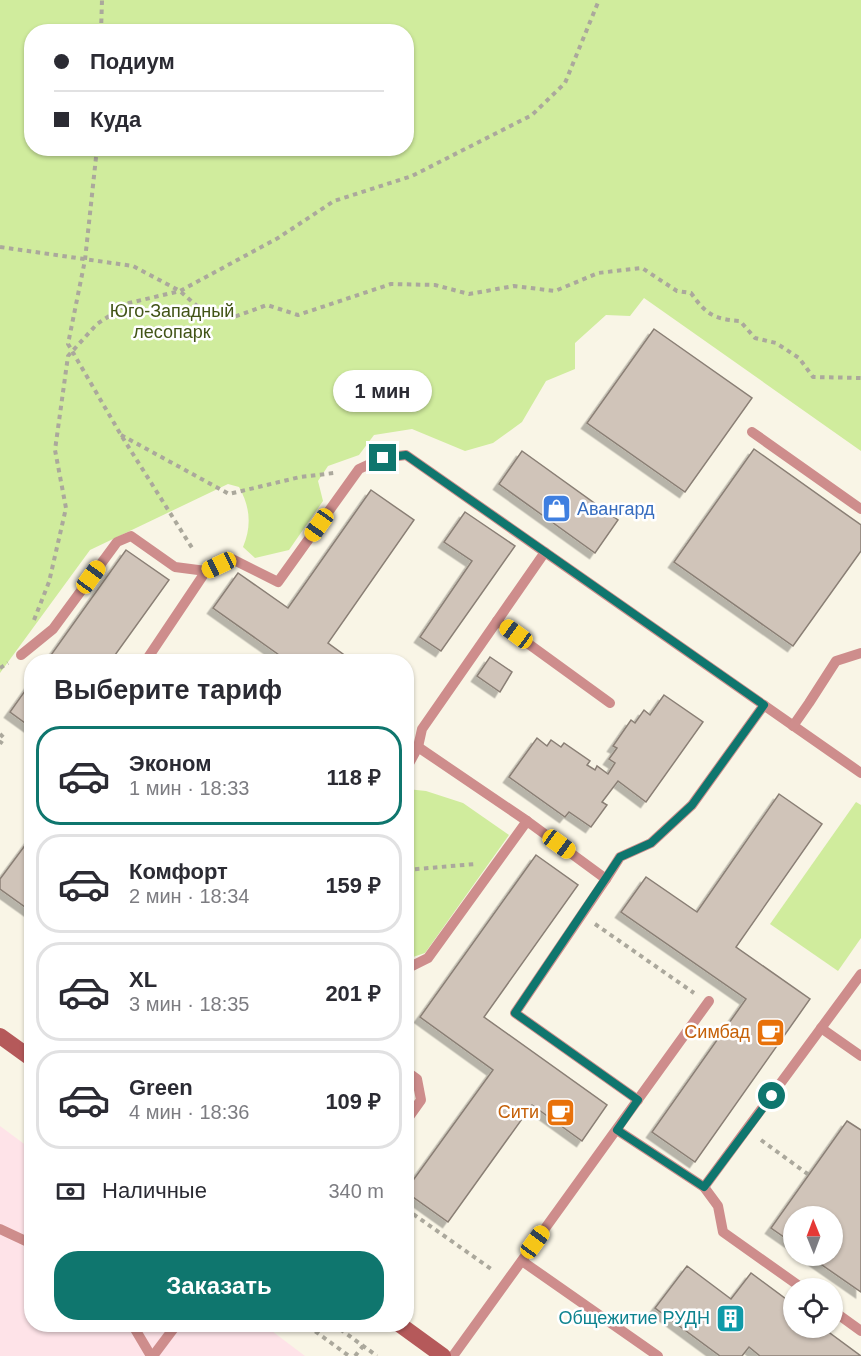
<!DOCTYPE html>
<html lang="ru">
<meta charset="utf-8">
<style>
:root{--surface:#fff;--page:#f2f2f3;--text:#2b2b33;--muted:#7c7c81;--line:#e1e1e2;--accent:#0f766e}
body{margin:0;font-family:Helvetica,sans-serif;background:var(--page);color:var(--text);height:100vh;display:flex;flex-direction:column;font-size:22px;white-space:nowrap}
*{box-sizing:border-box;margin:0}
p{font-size:20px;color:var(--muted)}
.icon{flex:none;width:33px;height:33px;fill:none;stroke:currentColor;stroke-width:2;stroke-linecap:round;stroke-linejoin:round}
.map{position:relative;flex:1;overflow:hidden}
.details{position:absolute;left:24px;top:654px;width:390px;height:678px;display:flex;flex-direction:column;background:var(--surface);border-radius:24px;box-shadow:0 2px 4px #0004}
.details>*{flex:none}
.hud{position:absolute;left:24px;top:24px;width:390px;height:132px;border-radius:24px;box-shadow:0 2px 4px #0004;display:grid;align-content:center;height:132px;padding:0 30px;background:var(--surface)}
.needle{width:39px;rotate:359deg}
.controls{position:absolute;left:783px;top:1206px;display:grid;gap:12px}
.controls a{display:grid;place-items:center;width:60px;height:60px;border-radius:50%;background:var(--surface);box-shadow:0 2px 4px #0004;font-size:30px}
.end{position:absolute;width:27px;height:27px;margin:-14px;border:8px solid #0f766e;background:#fff;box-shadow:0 0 0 3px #fff}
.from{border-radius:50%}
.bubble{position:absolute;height:42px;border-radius:21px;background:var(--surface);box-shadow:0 2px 4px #0004;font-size:20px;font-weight:700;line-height:42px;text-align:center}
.car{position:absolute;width:18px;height:36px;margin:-18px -9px;border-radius:8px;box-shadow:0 0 4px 2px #0007;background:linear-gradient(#f5c518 24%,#345 0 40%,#f5c518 0 76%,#345 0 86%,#f5c518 0)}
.hud b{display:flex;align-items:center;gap:21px;height:57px;font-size:22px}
.hud b+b{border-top:2px solid var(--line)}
.hud i{width:15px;height:15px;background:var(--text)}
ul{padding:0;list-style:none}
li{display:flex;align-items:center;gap:18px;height:99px;margin:0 12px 9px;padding:0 18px;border:3px solid var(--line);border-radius:24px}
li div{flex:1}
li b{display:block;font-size:22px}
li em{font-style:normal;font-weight:700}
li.selected{border-color:var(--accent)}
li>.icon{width:54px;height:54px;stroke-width:1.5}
h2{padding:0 30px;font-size:27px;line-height:72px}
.pay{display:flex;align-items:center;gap:15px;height:66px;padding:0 30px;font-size:22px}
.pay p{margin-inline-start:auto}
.action{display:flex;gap:12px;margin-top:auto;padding:12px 30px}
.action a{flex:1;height:69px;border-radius:24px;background:var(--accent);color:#fff;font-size:24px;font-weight:700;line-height:69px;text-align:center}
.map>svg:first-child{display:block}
.education{fill:#fee3e8}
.green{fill:#d0ec9d;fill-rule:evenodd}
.building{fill:#d0c4b9;stroke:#8a7f75;stroke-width:1.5;filter:url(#shadow)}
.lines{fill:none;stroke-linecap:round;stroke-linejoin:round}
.path{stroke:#aba89c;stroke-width:4;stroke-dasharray:4.5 4.5;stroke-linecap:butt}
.service{stroke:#ce8d8c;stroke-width:10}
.secondary{stroke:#b5595a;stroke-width:16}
.route{stroke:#0f766e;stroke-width:8}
.labels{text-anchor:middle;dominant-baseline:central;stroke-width:5;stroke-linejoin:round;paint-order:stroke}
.park-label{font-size:18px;fill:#425417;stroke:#fff}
.shop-label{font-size:18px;fill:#366cbe;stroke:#fff;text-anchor:start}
.food-label{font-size:18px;fill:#c56008;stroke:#fff;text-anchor:end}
.culture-label{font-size:18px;fill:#0d838f;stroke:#fff;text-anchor:end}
</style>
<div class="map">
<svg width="861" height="1356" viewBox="0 0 861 1356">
<defs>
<filter id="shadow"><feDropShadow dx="-5.5" dy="5.5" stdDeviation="0" flood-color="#0004"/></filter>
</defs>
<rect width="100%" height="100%" fill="#f9f5e6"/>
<polygon class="education" points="0,1126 31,1149 32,1324 264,1325 305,1356 0,1356"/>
<g class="green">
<path d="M0,0H861V451L644,298L630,316L606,315L575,343V369L546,381L522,422L493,443L465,451L412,429L374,435L359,455L328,466L318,481L323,501L289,550L255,558L243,547C252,526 250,506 239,487L228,484L90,550L0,673ZM32,32H406V148H32Z"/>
<polygon points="407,789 426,791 463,803 509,835 425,953 413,957 407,953 406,835 412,827 407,823"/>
<polygon points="856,802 861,805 861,938 838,971 770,924"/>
</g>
<g class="building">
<polygon points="654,329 752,398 685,492 587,423"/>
<polygon points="754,449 861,525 861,551 793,646 674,562"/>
<polygon points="522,451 618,520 595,553 499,484"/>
<polygon points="371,490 414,520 328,643 354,662 289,662 213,608 238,573 288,608"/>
<polygon points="465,512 515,546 441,651 420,637 472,561 444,542"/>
<polygon points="126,550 169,580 110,662 46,662"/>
<polygon points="490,657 512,672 500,692 477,676"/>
<polygon points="32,681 32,728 10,712"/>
<polygon points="664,695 703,722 646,802 618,781 602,802 607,805 591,827 569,812 565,817 509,777 537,738 547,746 551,740 561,747 564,743 590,761 587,765 595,770 597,766 608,774 615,763 609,759 617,748 613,746 631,720 635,723 644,710 650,715"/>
<polygon points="779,794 822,824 736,947 810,999 695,1162 652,1132 746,999 621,912 646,877 697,912"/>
<polygon points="32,836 32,912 0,889 0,879"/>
<polygon points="536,855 578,885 484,1017 607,1105 582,1141 532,1105 448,1222 406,1192 406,1190 493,1070 420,1017"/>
<polygon points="847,1121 861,1130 861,1292 809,1256 832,1256 832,1216 794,1216 794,1244 771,1228"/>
<polygon points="687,1266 731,1299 751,1273 794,1305 794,1328 823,1328 861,1356 760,1356 749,1347 742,1356 720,1356 655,1308"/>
</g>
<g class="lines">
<g class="path">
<polyline points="101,32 102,0"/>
<polyline points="97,148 85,260 68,344 121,435 194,551"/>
<path d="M0,247L133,266L180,291L206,314L234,317L267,305L298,315L391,284L435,285L469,294L514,286L555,291L598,273L642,268L677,291L691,293C706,314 713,319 740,321L755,338L776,343L799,358L813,377L861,378"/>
<polyline points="121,435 229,494 300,477 334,473"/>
<polyline points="34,620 49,582 66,508 55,450 68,356 97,324 129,303 180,291 278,238 334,201 412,176 532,115 565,83 599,0"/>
<polyline points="0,668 8,663"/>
<polyline points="0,734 4,738 0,744"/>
<polyline points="406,870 475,864"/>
<polyline points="595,924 694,993"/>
<polyline points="761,1140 809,1175"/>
<polyline points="406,1209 494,1271"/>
<polyline points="333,1324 377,1356"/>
<polyline points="308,1326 349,1356"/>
<polyline points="355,1356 363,1346"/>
</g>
<g class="service">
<polyline points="752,432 861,509"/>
<polyline points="497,621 610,703"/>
<polyline points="21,655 53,629 117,542 131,536 175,567 206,571"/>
<polyline points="145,662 206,571 232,559 278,582 359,469 383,458 406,455 861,773"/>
<polyline points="793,726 809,703 836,661 861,653"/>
<polyline points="418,747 527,821"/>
<polyline points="406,769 418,747 422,729 545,552"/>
<polyline points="606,879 620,857 651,843 692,805 764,705"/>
<polyline points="406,966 412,966 428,958 527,821 606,879 515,1013 638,1100"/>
<polyline points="821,1028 861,1056"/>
<polyline points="406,1071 417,1079 421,1100 406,1121"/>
<polyline points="617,1130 704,1187 718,1206 723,1232 802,1288"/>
<polyline points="704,1187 861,974"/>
<polyline points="0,1229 32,1244"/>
<polyline points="522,1261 658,1356"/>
<polyline points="832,1310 861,1331"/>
<polyline points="132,1324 151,1356"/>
<polyline points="153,1356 177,1324"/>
<polyline points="453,1356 709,1001"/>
</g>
<g class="secondary">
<polyline points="0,1036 32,1059"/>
<polyline points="399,1324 443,1356"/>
</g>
</g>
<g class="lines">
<polyline class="route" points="383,458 406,455 764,705 692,805 651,843 620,857 515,1013 638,1100 617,1130 704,1187 772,1096"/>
</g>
<defs>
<symbol id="shop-square" viewBox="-11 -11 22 22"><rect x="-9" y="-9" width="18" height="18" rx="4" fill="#3f7fe0" stroke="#fff"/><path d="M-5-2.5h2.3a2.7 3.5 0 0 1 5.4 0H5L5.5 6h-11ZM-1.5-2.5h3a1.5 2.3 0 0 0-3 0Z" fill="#fff"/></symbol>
<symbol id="cafe-square" viewBox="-11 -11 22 22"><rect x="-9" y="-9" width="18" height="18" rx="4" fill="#e8710a" stroke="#fff"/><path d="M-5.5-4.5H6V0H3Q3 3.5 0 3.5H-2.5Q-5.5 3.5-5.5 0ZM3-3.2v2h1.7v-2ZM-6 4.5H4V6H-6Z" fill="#fff"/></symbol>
<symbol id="building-square" viewBox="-11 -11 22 22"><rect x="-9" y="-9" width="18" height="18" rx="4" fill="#0f9aa8" stroke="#fff"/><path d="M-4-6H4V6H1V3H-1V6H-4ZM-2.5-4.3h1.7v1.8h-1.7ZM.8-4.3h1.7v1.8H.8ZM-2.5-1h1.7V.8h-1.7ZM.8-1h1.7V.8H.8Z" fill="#fff"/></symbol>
</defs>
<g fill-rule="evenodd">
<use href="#shop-square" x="540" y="492" width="33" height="33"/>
<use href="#cafe-square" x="754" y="1016" width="33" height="33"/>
<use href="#cafe-square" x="544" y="1096" width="33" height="33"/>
<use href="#building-square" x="714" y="1302" width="33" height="33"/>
</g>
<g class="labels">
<g class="park-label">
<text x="172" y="311">Юго-Западный<tspan x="172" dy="21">лесопарк</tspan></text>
</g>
<g class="shop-label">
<text x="577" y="509">Авангард</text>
</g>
<g class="food-label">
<text x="750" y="1032">Симбад</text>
<text x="539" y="1112">Сити</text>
</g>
<g class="culture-label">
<text x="710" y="1318">Общежитие РУДН</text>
</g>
</g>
</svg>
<div class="controls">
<a><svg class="needle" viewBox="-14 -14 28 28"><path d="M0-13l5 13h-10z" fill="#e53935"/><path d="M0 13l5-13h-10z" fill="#7c7c81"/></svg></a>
<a><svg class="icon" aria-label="locate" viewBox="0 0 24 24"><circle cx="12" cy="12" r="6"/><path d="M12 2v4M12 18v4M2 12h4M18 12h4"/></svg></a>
</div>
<i class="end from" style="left:772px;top:1096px"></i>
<i class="end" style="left:383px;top:458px"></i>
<div class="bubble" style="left:333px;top:370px;width:99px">1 мин</div>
<i class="car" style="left:319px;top:525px;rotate:215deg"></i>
<i class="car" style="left:219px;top:565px;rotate:245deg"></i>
<i class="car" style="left:91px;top:577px;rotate:36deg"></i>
<i class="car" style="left:516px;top:634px;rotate:306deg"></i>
<i class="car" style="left:559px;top:844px;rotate:126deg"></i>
<i class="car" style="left:535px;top:1242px;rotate:36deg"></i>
<div class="hud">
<b><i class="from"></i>Подиум</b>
<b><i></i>Куда</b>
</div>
<section class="details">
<h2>Выберите тариф</h2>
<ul>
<li class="selected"><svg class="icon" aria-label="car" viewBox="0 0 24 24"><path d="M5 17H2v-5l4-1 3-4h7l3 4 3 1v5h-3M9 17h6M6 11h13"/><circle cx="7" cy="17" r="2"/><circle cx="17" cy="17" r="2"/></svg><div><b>Эконом</b><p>1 мин · 18:33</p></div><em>118 ₽</em></li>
<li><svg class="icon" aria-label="car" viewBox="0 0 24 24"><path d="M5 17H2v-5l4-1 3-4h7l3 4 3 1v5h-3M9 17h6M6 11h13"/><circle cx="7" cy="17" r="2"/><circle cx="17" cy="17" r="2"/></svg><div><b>Комфорт</b><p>2 мин · 18:34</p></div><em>159 ₽</em></li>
<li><svg class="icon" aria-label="car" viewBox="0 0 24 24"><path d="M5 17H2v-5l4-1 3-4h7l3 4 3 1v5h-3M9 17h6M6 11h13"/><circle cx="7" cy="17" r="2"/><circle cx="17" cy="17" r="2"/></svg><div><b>XL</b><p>3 мин · 18:35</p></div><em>201 ₽</em></li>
<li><svg class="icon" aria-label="car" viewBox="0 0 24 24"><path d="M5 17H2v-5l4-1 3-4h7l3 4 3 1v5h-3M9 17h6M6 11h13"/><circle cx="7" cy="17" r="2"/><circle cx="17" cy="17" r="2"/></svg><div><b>Green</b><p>4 мин · 18:36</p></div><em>109 ₽</em></li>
</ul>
<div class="pay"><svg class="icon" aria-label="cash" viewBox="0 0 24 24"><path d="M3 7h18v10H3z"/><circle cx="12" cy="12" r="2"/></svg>Наличные<p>340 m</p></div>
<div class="action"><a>Заказать</a></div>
</section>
</div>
